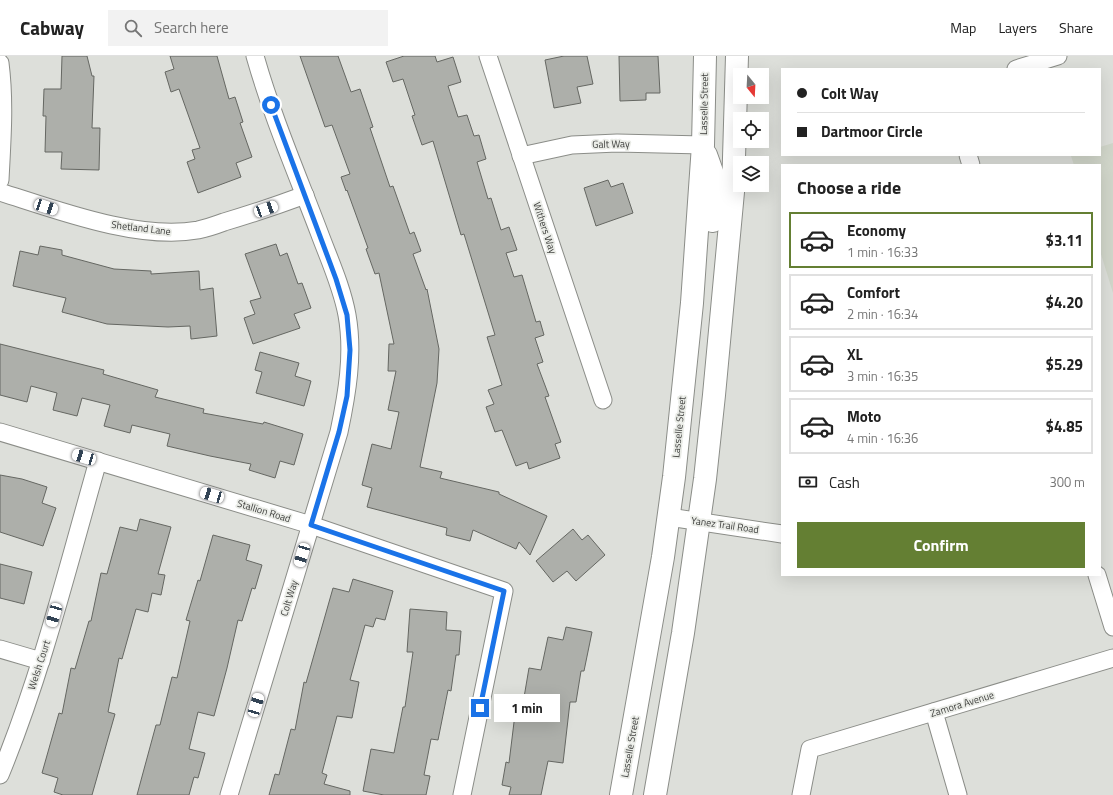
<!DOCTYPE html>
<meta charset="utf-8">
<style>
:root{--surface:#fff;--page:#f2f2f2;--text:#222;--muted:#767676;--line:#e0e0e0;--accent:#647f33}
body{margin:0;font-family:"Titillium Web",sans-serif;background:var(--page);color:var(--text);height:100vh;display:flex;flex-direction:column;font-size:15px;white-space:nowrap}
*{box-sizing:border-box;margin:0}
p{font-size:13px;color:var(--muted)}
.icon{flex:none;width:22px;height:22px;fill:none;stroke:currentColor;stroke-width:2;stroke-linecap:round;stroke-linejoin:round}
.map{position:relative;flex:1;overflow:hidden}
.panel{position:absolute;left:781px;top:108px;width:320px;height:412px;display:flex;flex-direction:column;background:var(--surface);border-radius:0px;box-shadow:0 4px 16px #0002}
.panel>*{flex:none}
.banner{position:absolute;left:781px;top:12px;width:320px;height:88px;border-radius:0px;box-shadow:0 4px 16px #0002;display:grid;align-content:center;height:88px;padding:0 16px;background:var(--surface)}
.needle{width:26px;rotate:162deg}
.controls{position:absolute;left:733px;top:12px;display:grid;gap:8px}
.controls a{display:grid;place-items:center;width:36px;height:36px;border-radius:0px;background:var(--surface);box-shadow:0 4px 16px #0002;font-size:20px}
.end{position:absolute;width:18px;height:18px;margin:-9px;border:5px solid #1a73e8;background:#fff;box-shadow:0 0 0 2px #fff}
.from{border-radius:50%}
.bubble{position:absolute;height:28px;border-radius:0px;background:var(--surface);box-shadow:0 4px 16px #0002;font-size:13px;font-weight:700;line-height:28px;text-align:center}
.car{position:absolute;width:12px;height:24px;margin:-12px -6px;border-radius:5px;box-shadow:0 0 3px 1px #0007;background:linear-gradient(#fff 24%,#345 0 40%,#fff 0 76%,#345 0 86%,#fff 0)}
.banner b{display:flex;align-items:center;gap:14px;height:38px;font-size:15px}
.banner b+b{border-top:1px solid var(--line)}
.banner i{width:10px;height:10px;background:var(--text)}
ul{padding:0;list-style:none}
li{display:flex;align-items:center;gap:12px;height:56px;margin:0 8px 6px;padding:0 8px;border:2px solid var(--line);border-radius:0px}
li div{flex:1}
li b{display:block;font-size:15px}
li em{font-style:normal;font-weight:700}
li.selected{border-color:var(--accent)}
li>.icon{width:36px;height:36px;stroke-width:1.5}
h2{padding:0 16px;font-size:18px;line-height:48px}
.pay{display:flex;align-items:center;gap:10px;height:44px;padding:0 16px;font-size:15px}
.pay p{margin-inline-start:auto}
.cta{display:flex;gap:8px;margin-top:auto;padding:8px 16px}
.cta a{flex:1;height:46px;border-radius:0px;background:var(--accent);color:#fff;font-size:16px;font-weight:700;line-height:46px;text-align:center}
header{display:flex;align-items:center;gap:24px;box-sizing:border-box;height:56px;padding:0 20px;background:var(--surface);border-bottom:1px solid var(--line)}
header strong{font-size:19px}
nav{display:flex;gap:22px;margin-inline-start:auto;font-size:14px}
.search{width:280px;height:36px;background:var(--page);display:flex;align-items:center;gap:10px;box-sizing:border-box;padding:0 14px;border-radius:0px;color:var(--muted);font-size:15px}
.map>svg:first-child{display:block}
.built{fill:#d1d6ca}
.building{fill:#adafaa;stroke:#656762}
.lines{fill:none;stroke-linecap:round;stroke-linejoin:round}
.street-casing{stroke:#8b8d88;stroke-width:19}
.secondary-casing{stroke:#8b8d88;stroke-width:24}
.street{stroke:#fff;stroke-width:17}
.secondary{stroke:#fff;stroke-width:22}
.route{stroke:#1a73e8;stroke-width:5}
.labels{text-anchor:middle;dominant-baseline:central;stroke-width:3.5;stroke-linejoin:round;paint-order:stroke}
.street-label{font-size:10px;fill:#3c3d3b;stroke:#eaece7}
</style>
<header>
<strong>Cabway</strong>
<div class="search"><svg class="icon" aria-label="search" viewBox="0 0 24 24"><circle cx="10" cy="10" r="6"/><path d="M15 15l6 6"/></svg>Search here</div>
<nav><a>Map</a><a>Layers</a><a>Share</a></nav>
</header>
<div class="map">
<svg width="1113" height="739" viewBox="0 0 1113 739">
<rect width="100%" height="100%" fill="#dddfda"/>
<polygon class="built" points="1113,87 1113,237 1100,195 1100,109 1074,109 1071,100 1100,99 1100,91"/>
<g class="building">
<polygon points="62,0 87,0 92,20 94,20 92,72 100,72 99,114 61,113 62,96 45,96 46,60 43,60 44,33 61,33"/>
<polygon points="170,0 217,0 229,43 235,41 243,66 240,67 252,101 236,107 241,121 198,137 187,106 195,103 192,94 200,92 179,33 171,36 165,16 174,13"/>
<polygon points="300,0 338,0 351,36 360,33 373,71 370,72 390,131 393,130 410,178 414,176 421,195 413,198 426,234 427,233 439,293 437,327 420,411 442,416 440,422 499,436 499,438 547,460 530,499 519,486 516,493 473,474 470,485 446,479 447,472 367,451 372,432 362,429 372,388 391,393 399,356 388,354 396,315 388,315 389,288 394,288 379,217 375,218 366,193 368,192 347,134 346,135 341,121 350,118 332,69 325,71"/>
<polygon points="404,0 435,0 437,6 453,1 461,26 448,30 458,61 467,59 474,80 479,79 486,103 477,106 488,143 491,142 501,174 509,171 517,194 506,197 514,221 522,219 536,266 540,265 544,279 535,282 543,306 537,308 549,340 545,341 561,386 555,388 560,402 529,413 527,406 516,410 502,374 495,376 486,351 494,348 488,334 502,329 487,281 495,279 464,178 461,179 433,85 422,89 412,60 415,59 403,23 393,26 386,6"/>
<polygon points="564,0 587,0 593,28 577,31 581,47 554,52 545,4"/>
<polygon points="619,0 658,0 660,37 646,37 646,44 620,45"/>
<polygon points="608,124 611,131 623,127 633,157 596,170 584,132"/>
<polygon points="276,188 280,200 287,197 298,228 302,227 311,252 294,258 300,272 253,288 244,262 255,258 250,245 261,242 245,198"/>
<polygon points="40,190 62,194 62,199 114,213 151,215 151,218 199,215 200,234 213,232 217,280 191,283 190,270 168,271 107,268 62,256 66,242 13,230 20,195 38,199"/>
<polygon points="0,288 104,314 103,318 158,334 155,341 204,353 203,357 263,368 264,366 303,378 294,409 280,405 275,422 249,414 251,408 210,400 167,390 170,378 132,369 130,377 104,370 110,349 82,342 77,360 53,354 57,337 31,330 27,346 0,339"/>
<polygon points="260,296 299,307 295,320 311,325 304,350 256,337 262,316 255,314"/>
<polygon points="0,419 22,423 47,431 42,447 56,452 43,490 0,476"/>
<polygon points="140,463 171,471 158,518 165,519 161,539 152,537 148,556 136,553 122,603 119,602 108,656 115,658 92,739 63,739 54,736 58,722 42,717 59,657 62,658 71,612 75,613 89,565 91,565 101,517 107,518 120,471 137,475"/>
<polygon points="573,473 582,484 588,479 605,499 576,525 567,515 553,526 536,505"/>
<polygon points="213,479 250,489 246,504 262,509 255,533 252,532 242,565 238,564 227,612 214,660 198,656 189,693 205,697 198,722 194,721 189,739 137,739 156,669 160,669 172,621 177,622 190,565 186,564 198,524 200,525"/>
<polygon points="0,508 32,516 24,548 0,542"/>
<polygon points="353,523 393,535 385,564 376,562 373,571 365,569 350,624 359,626 352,662 337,660 322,717 327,719 324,728 350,735 350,739 269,739 275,718 279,719 291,673 295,674 304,626 306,627 333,532 349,536"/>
<polygon points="410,553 447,556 446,574 461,575 459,599 456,599 451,635 448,634 438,684 431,683 424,719 430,720 426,739 384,739 363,735 371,693 394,697 403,651 405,651 413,596 407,596"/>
<polygon points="566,571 592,576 584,615 581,615 576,646 570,646 563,707 548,705 541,739 509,739 511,731 502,729 506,706 509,707 515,658 521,659 529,612 541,614 548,581 563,584"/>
</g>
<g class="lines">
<defs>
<g id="street">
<polyline points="488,0 603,344"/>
<path d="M0,7C5,46 2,84 0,124"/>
<polyline points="1016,13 1058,0"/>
<polyline points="968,99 971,109"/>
<polyline points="521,100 572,89 617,87 703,89"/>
<path d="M0,136C57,154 139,185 198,174C207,172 216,169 224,166C251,158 278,149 305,139"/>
<polyline points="0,376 311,469 504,535 462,739"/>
<polyline points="669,461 782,478"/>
<polyline points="1097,519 1113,571"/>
<polyline points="0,593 41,605"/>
<polyline points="934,656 958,739"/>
<path d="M0,719C42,617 68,510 98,405"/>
<path d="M229,739L339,376C347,338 354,298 347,259C342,231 329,203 319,176C297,118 272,60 255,0"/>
<polyline points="801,739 810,693 1113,602"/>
</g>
<g id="secondary">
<polyline points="706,99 716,127 713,165"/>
<polyline points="621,739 663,501 674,421 692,247 703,89 705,0"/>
<polyline points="655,739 683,577 705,423 714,339 733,136 737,0"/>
</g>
</defs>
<use href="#street" class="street-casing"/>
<use href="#secondary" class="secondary-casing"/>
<use href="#street" class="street"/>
<use href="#secondary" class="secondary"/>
</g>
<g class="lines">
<polyline class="route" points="271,49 336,223 347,259 348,271 350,294 347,340 339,376 311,469 504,535 480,652"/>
</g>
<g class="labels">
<g class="street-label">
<text transform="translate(704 48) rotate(-89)">Lasselle Street</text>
<text transform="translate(611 88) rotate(-1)">Galt Way</text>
<text transform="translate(141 172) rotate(7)">Shetland Lane</text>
<text transform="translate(545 172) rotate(72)">Withers Way</text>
<text transform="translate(679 371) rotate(-84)">Lasselle Street</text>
<text transform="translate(264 455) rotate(17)">Stallion Road</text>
<text transform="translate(725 469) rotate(8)">Yanez Trail Road</text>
<text transform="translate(289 542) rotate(-73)">Colt Way</text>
<text transform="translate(39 609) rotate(-72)">Welsh Court</text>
<text transform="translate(962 648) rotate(-17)">Zamora Avenue</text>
<text transform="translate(630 691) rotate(-80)">Lasselle Street</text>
</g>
</g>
</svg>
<div class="controls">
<a><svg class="needle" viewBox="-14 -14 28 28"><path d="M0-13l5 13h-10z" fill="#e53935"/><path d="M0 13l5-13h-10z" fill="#767676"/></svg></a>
<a><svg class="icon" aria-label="locate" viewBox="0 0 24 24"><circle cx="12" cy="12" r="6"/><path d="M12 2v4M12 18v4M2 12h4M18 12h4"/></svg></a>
<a><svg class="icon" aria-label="layers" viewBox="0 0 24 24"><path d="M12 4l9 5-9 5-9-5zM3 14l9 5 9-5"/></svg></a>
</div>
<i class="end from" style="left:271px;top:49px"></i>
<i class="end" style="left:480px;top:652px"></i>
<div class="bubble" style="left:494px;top:638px;width:66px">1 min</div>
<i class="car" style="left:46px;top:151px;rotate:108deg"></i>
<i class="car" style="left:266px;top:153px;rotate:70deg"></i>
<i class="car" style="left:84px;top:401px;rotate:287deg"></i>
<i class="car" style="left:212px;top:439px;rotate:287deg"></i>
<i class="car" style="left:302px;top:499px;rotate:197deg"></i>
<i class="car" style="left:54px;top:559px;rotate:196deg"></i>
<i class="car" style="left:256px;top:649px;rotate:17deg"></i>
<div class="banner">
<b><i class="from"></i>Colt Way</b>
<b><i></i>Dartmoor Circle</b>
</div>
<section class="panel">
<h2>Choose a ride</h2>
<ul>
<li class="selected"><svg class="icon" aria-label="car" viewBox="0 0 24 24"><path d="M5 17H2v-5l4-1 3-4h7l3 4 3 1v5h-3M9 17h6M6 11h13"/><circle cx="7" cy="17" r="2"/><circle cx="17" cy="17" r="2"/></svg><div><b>Economy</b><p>1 min · 16:33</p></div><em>$3.11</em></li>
<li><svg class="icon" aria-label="car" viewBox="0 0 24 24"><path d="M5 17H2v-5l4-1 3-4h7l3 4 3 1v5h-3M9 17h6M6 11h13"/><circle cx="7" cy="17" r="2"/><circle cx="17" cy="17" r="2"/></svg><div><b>Comfort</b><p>2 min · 16:34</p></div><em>$4.20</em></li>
<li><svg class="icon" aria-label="car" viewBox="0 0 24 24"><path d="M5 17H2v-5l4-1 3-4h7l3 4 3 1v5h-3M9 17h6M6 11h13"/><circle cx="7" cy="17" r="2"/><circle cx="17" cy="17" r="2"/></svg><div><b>XL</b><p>3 min · 16:35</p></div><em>$5.29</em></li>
<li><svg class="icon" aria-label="car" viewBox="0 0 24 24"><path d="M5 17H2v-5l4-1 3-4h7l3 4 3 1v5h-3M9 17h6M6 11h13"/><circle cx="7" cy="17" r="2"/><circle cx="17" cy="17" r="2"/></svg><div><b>Moto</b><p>4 min · 16:36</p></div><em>$4.85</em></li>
</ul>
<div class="pay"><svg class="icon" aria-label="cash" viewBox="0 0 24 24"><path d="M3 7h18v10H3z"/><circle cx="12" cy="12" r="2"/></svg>Cash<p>300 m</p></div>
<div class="cta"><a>Confirm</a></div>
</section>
</div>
